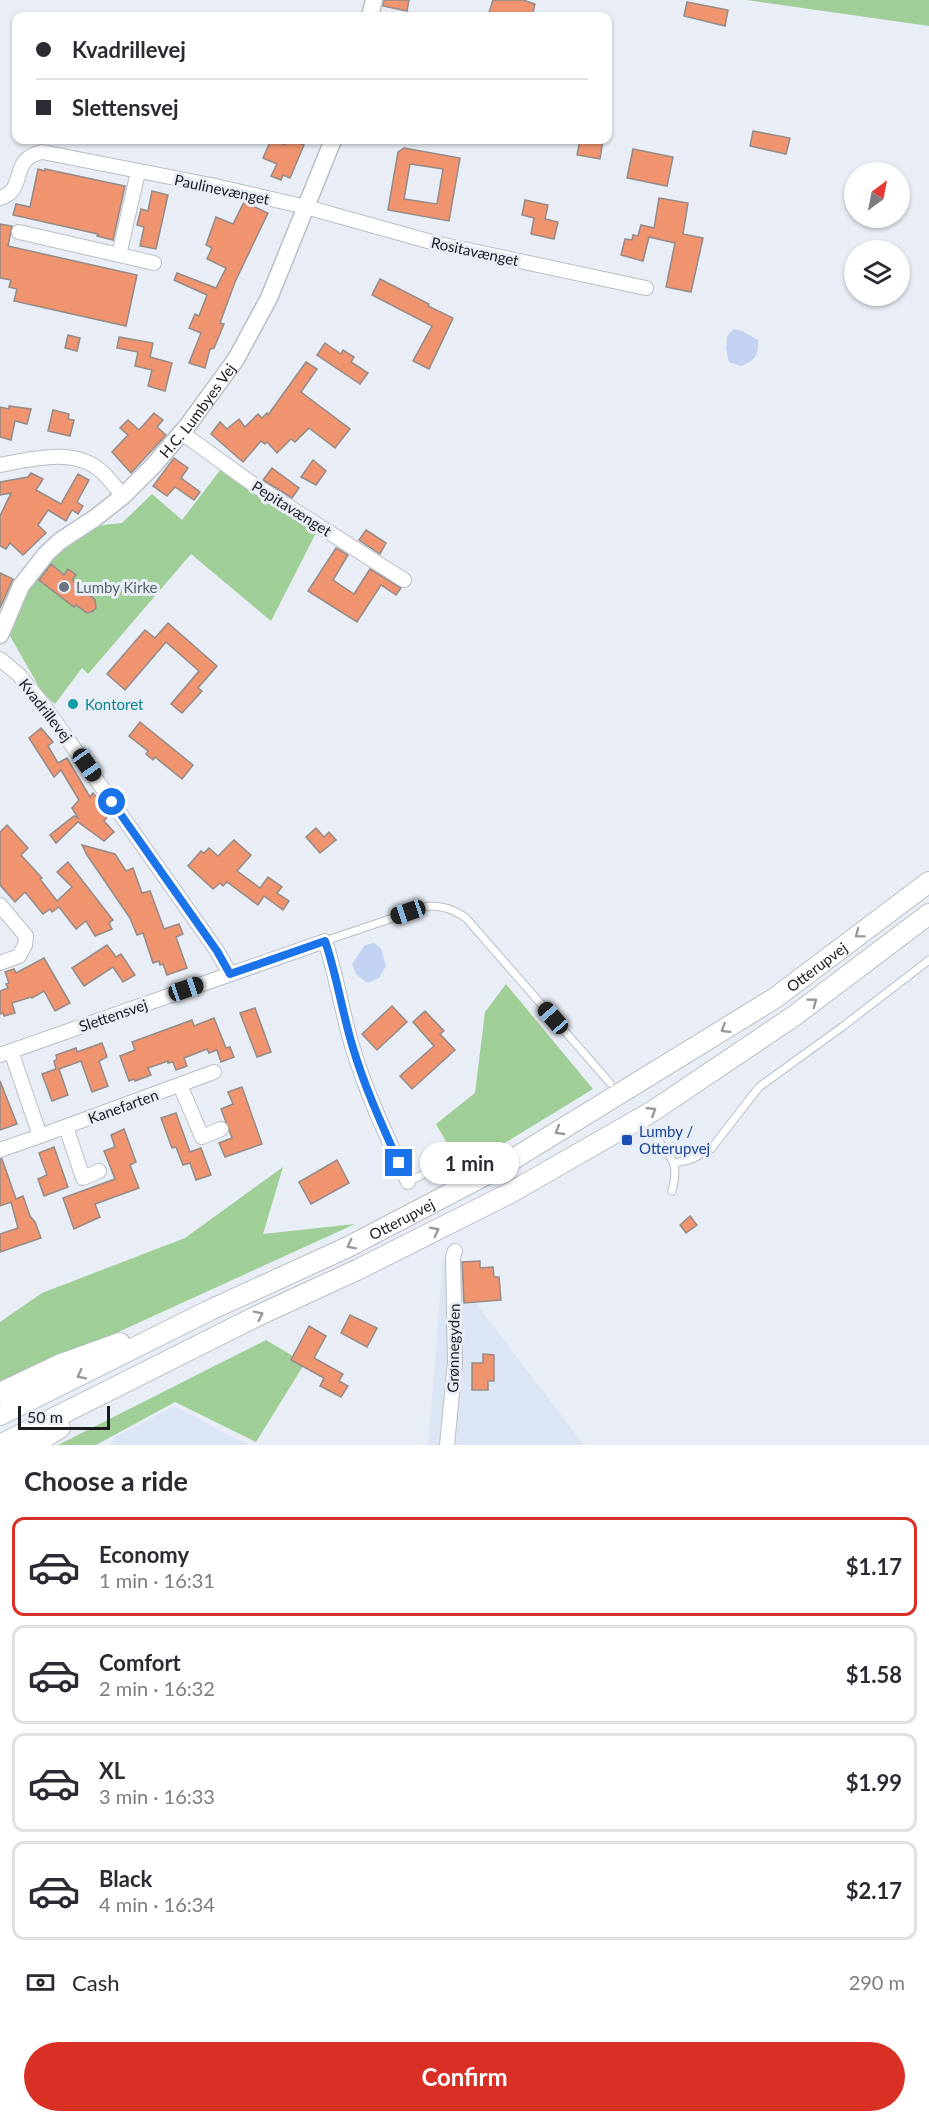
<!DOCTYPE html>
<meta charset="utf-8">
<style>
:root{--surface:#fff;--page:#f2f2f3;--text:#2b2b33;--muted:#7c7c81;--line:#e1e1e2;--accent:#d93025}
body{margin:0;font-family:Lato,sans-serif;background:var(--page);color:var(--text);height:100vh;display:flex;flex-direction:column;font-size:22px;white-space:nowrap}
*{box-sizing:border-box;margin:0}
p{font-size:20px;color:var(--muted)}
.icon{flex:none;width:33px;height:33px;fill:none;stroke:currentColor;stroke-width:2;stroke-linecap:round;stroke-linejoin:round}
.map{position:relative;height:1445px;overflow:hidden}
.panel{display:flex;flex-direction:column;background:var(--surface);flex:1}
.panel>*{flex:none}
.banner{position:absolute;left:12px;top:12px;width:600px;height:132px;border-radius:12px;box-shadow:0 2px 4px #0004;display:grid;align-content:center;height:132px;padding:0 24px;background:var(--surface)}
.needle{width:39px;rotate:32deg}
.buttons{position:absolute;left:844px;top:162px;display:grid;gap:12px}
.buttons a{display:grid;place-items:center;width:66px;height:66px;border-radius:50%;background:var(--surface);box-shadow:0 2px 4px #0004;font-size:30px}
.scale{position:absolute;left:18px;bottom:15px;width:92px;box-sizing:border-box;padding-left:6px;border:3px solid #1a1c1f;border-top:0;font-size:16px;line-height:21px;white-space:nowrap;color:#1a1c1f;-webkit-text-stroke:4px #e9eef6;paint-order:stroke}
.end{position:absolute;width:27px;height:27px;margin:-14px;border:8px solid #1a73e8;background:#fff;box-shadow:0 0 0 3px #fff}
.from{border-radius:50%}
.bubble{position:absolute;height:42px;border-radius:21px;background:var(--surface);box-shadow:0 2px 4px #0004;font-size:20px;font-weight:700;line-height:42px;text-align:center}
.car{position:absolute;width:18px;height:36px;margin:-18px -9px;border-radius:8px;box-shadow:0 0 4px 2px #0007;background:linear-gradient(#222 24%,#8ab4d8 0 40%,#222 0 76%,#8ab4d8 0 86%,#222 0)}
.banner b{display:flex;align-items:center;gap:21px;height:57px;font-size:22px}
.banner b+b{border-top:2px solid var(--line)}
.banner i{width:15px;height:15px;background:var(--text)}
ul{padding:0;list-style:none}
li{display:flex;align-items:center;gap:18px;height:99px;margin:0 12px 9px;padding:0 12px;border:3px solid var(--line);border-radius:12px}
li div{flex:1}
li b{display:block;font-size:22px}
li em{font-style:normal;font-weight:700}
li.current{border-color:var(--accent)}
li>.icon{width:54px;height:54px;stroke-width:1.5}
h2{padding:0 24px;font-size:27px;line-height:72px}
.pay{display:flex;align-items:center;gap:15px;height:66px;padding:0 24px;font-size:22px}
.pay p{margin-inline-start:auto}
.action{display:flex;gap:12px;margin-top:auto;padding:12px 24px}
.action a{flex:1;height:69px;border-radius:36px;background:var(--accent);color:#fff;font-size:24px;font-weight:700;line-height:69px;text-align:center}
.map>svg:first-child{display:block}
.built{fill:#dce5f4}
.green{fill:#a0ce97}
.water{fill:#c3d2f3}
.building{fill:#ef946f;stroke:#948a87;stroke-width:1.5;fill-rule:evenodd}
.lines{fill:none;stroke-linecap:round;stroke-linejoin:round}
.service-casing{stroke:#babec6;stroke-width:9}
.minor-casing{stroke:#babec6;stroke-width:16}
.tertiary-casing{stroke:#babec6;stroke-width:19}
.secondary-casing{stroke:#babec6;stroke-width:22}
.service{stroke:#fff;stroke-width:7}
.minor{stroke:#fff;stroke-width:14}
.tertiary{stroke:#fff;stroke-width:16}
.secondary{stroke:#fff;stroke-width:20}
.oneway{stroke:#98999a}
.route{stroke:#1a73e8;stroke-width:8}
.worship-dot{fill:#6b7280;stroke:#e9eef6;stroke-width:2}
.culture-dot{fill:#0f9aa8;stroke:#e9eef6;stroke-width:2}
.transit-dot{fill:#1a4fb4;stroke:#e9eef6;stroke-width:2}
.labels{text-anchor:middle;dominant-baseline:central;stroke-width:6;stroke-linejoin:round;paint-order:stroke}
.street-label{font-size:15px;fill:#1a1c1f;stroke:#e9eef6}
.worship-label{font-size:15px;fill:#5b616d;stroke:#e9eef6;text-anchor:start}
.culture-label{font-size:15px;fill:#0d838f;stroke:#e9eef6;text-anchor:start}
.transit-label{font-size:15px;fill:#164399;stroke:#e9eef6;text-anchor:start}
</style>
<div class="map">
<svg width="929" height="1445" viewBox="0 0 929 1445">
<rect width="100%" height="100%" fill="#e9eef6"/>
<g class="built">
<polygon points="443,1260 584,1445 428,1445"/>
<polygon points="174,1406 249,1445 111,1445 115,1437"/>
</g>
<g class="green">
<polygon points="745,0 929,0 929,26 746,0"/>
<polygon points="221,469 316,533 271,621 191,554 88,674 82,668 55,704 42,692 10,636 34,577 48,560 86,531 103,525 122,523 152,494 182,520"/>
<polygon points="506,984 593,1089 462,1169 436,1124 475,1093 485,1012"/>
<polygon points="283,1167 263,1234 355,1224 0,1386 0,1322 42,1293 185,1238"/>
<polygon points="266,1340 305,1363 256,1442 175,1402 96,1445 58,1445"/>
</g>
<g class="water">
<path d="M734,329L742,331L758,340C759,356 755,360 741,366L729,362L726,349L727,336Z"/>
<polygon points="374,943 381,949 386,966 379,978 367,983 356,974 352,964 365,945"/>
</g>
<g class="building">
<polygon points="384,0 409,0 407,11 383,6"/>
<polygon points="493,0 523,0 535,4 532,16 488,16"/>
<polygon points="687,2 728,10 725,26 684,16"/>
<polygon points="753,131 790,138 786,154 750,146"/>
<polygon points="271,140 285,145 287,140 292,140 304,145 290,178 283,175 281,180 271,176 277,164 263,158"/>
<polygon points="580,140 603,140 600,159 577,155"/>
<path d="M404,148L460,158L449,221L388,210L398,152ZM410,164L443,169L437,204L404,199Z"/>
<polygon points="633,149 673,157 667,186 627,178"/>
<polygon points="38,169 45,171 45,169 125,186 113,240 97,236 98,234 13,215 16,204 30,207"/>
<polygon points="152,191 168,195 156,249 140,246 144,227 137,225 141,209 148,211"/>
<polygon points="659,198 688,203 683,234 703,238 691,292 666,287 675,243 649,237 643,261 621,255 625,239 632,240 633,235 638,236 641,225 654,228"/>
<polygon points="525,200 548,205 545,219 558,222 554,239 531,234 534,218 522,215"/>
<polygon points="244,202 268,213 235,282 220,323 224,324 214,348 210,349 205,368 189,363 201,333 189,328 195,314 199,316 207,295 174,280 177,273 216,288 226,268 207,259 212,248 206,245 216,217 233,224"/>
<polygon points="0,224 12,226 8,246 137,275 126,326 14,301 17,289 9,287 11,280 0,278"/>
<polygon points="380,279 429,304 428,306 453,318 429,369 413,361 432,326 372,295"/>
<polygon points="68,335 80,338 77,351 65,348"/>
<polygon points="119,337 153,343 150,357 172,363 165,391 148,386 152,370 135,366 138,352 117,348"/>
<polygon points="325,343 341,354 343,350 354,357 351,362 368,373 360,384 317,355"/>
<polygon points="306,362 317,369 301,392 350,429 335,448 309,428 295,442 291,439 277,453 267,442 265,444 261,441 243,462 211,434 220,422 227,429 239,419 245,427 258,414 262,418 267,413 268,415"/>
<polygon points="9,406 31,409 27,424 15,421 11,440 0,437 0,407 9,409"/>
<polygon points="53,410 69,414 68,419 74,420 70,436 48,431"/>
<polygon points="154,413 163,420 157,427 166,435 131,473 112,452 128,435 120,428 128,420 139,430"/>
<polygon points="174,458 188,468 181,478 200,492 194,500 175,487 167,496 153,486"/>
<polygon points="313,460 326,471 316,485 301,477"/>
<polygon points="272,468 299,488 292,498 263,480"/>
<polygon points="31,473 43,479 36,490 61,504 78,474 89,480 77,502 83,506 78,514 72,510 66,521 48,510 38,525 46,533 23,555 10,543 6,549 0,546 0,516 11,493 0,495 0,482 28,477"/>
<polygon points="366,530 386,543 380,554 359,540"/>
<polygon points="336,548 348,555 333,580 354,594 370,569 401,588 396,595 381,585 357,622 308,591"/>
<polygon points="51,564 64,575 68,569 76,575 72,580 95,600 96,608 93,611 87,613 76,605 74,607 39,580"/>
<polygon points="0,573 13,579 0,608"/>
<polygon points="168,623 217,666 198,688 202,691 182,713 171,704 199,671 166,642 125,690 107,674 145,630 155,638"/>
<polygon points="140,722 193,765 182,779 155,757 153,760 146,754 148,751 129,736"/>
<polygon points="41,728 53,742 48,746 58,763 67,758 90,797 93,793 100,801 97,806 109,815 104,821 114,832 104,841 78,822 56,843 50,835 74,816 78,818 72,808 79,800 61,770 54,777 29,738"/>
<polygon points="7,825 28,848 21,855 42,878 40,879 57,901 72,887 57,872 68,862 113,920 109,923 112,929 95,936 86,921 76,929 59,907 52,912 50,909 43,914 25,892 15,902 0,885 0,832"/>
<polygon points="316,828 324,837 329,832 336,840 320,853 306,837"/>
<polygon points="234,840 251,855 237,871 260,888 268,877 282,887 277,893 289,901 283,910 264,896 258,905 227,882 223,886 220,883 213,889 188,866 201,851 204,853 209,848 218,856"/>
<polygon points="82,845 115,854 126,871 133,868 142,893 150,891 164,929 179,924 183,934 176,937 187,968 167,975 163,964 160,965 159,961 153,963 143,933 137,935 130,918 87,855"/>
<polygon points="107,945 116,957 121,954 135,975 123,982 113,967 84,986 72,968"/>
<polygon points="44,958 70,1003 55,1011 44,991 32,998 31,997 12,1003 15,1013 4,1016 3,1013 0,1014 0,991 8,988 6,984 9,983 5,972 14,969 16,973"/>
<polygon points="392,1006 407,1022 377,1050 362,1034"/>
<polygon points="255,1008 271,1052 257,1057 240,1013"/>
<polygon points="425,1011 444,1031 440,1034 455,1050 412,1089 400,1076 434,1046 413,1022"/>
<polygon points="214,1018 226,1048 230,1047 234,1057 221,1062 217,1050 209,1053 207,1049 184,1058 187,1066 176,1070 173,1062 168,1063 168,1061 148,1068 151,1075 135,1081 134,1079 129,1081 120,1056 135,1050 132,1042 192,1020 194,1026"/>
<polygon points="102,1043 107,1057 99,1061 108,1086 92,1092 81,1061 59,1069 68,1095 52,1101 42,1074 56,1069 54,1061 57,1059 56,1055 76,1048 77,1052"/>
<polygon points="0,1081 17,1124 0,1130"/>
<polygon points="242,1087 262,1144 225,1157 219,1143 232,1138 221,1109 233,1104 228,1092"/>
<polygon points="176,1113 190,1152 201,1148 211,1175 196,1180 190,1163 183,1165 176,1147 172,1148 161,1118"/>
<polygon points="124,1129 136,1162 130,1165 139,1188 95,1204 100,1217 74,1229 63,1198 115,1179 104,1151 115,1147 111,1135"/>
<polygon points="54,1147 68,1187 44,1196 38,1179 47,1175 39,1153"/>
<polygon points="0,1159 2,1159 16,1199 23,1196 30,1216 35,1222 41,1238 0,1252 0,1234 18,1228 11,1202 0,1206"/>
<polygon points="337,1160 349,1183 311,1204 299,1182"/>
<polygon points="690,1216 697,1225 686,1233 680,1225"/>
<polygon points="480,1261 480,1268 493,1267 494,1277 499,1277 501,1300 464,1303 462,1262"/>
<polygon points="350,1315 377,1328 367,1347 341,1333"/>
<polygon points="309,1326 326,1336 314,1358 343,1374 339,1381 348,1386 341,1397 320,1386 324,1378 291,1360"/>
<polygon points="483,1354 494,1355 494,1381 488,1381 488,1390 472,1390 472,1363 483,1363"/>
</g>
<g class="lines">
<defs>
<g id="service">
<path d="M325,941L428,906C443,906 453,909 466,918L610,1083"/>
<path d="M654,1135C671,1158 680,1161 672,1191"/>
<polyline points="675,1163 692,1159 711,1149 759,1087 842,1027 929,960"/>
<polyline points="408,1182 426,1173"/>
</g>
<g id="minor">
<path d="M0,198C28,190 8,159 42,152L211,185L306,207L435,243L646,288"/>
<polyline points="19,232 154,263"/>
<polyline points="119,255 138,172"/>
<polyline points="182,433 247,480 404,580"/>
<path d="M0,465C31,459 74,447 101,471C109,478 116,488 123,496"/>
<polyline points="0,659 19,675 45,707 217,951 230,974"/>
<polyline points="0,905 26,936 25,945 19,956 0,963"/>
<polyline points="11,1051 40,1136 214,1072"/>
<path d="M0,1055L325,941C337,977 342,1013 353,1049C367,1095 388,1139 408,1182"/>
<polyline points="180,1085 202,1137 221,1129"/>
<polyline points="66,1127 83,1178 99,1171"/>
<polyline points="0,1150 40,1136"/>
<polyline points="447,1445 455,1362 453,1257 455,1251"/>
</g>
<g id="tertiary">
<polyline points="370,16 374,0"/>
<path id="s1" d="M0,635L21,586L46,554L60,541L95,518L123,496L153,466L188,425L236,359L269,298L333,140"/>
</g>
<g id="secondary">
<polyline points="0,1393 59,1365 120,1343"/>
<path id="s2" d="M0,1415L210,1310L348,1247L497,1169L775,998L929,882"/>
<polyline points="0,1445 255,1317 359,1269 510,1193 653,1111 794,1016 929,914"/>
<polyline points="32,1445 60,1428"/>
</g>
</defs>
<use href="#service" class="service-casing"/>
<use href="#minor" class="minor-casing"/>
<use href="#tertiary" class="tertiary-casing"/>
<use href="#secondary" class="secondary-casing"/>
<use href="#service" class="service"/>
<use href="#minor" class="minor"/>
<use href="#tertiary" class="tertiary"/>
<use href="#secondary" class="secondary"/>
</g>
<defs><path id="oneway-chevron" d="M-2-3.5L2.5 0L-2 3.5" fill="none" stroke-width="1.6" stroke-linecap="round" stroke-linejoin="round" transform="scale(1.5)"/></defs>
<g class="oneway">
<use href="#oneway-chevron" transform="translate(859 934) rotate(143)"/>
<use href="#oneway-chevron" transform="translate(813 1002) rotate(-37)"/>
<use href="#oneway-chevron" transform="translate(725 1029) rotate(148)"/>
<use href="#oneway-chevron" transform="translate(652 1111) rotate(-32)"/>
<use href="#oneway-chevron" transform="translate(559 1131) rotate(149)"/>
<use href="#oneway-chevron" transform="translate(435 1231) rotate(-27)"/>
<use href="#oneway-chevron" transform="translate(351 1245) rotate(153)"/>
<use href="#oneway-chevron" transform="translate(259 1315) rotate(-26)"/>
<use href="#oneway-chevron" transform="translate(81 1375) rotate(153)"/>
</g>
<g class="lines">
<path class="route" d="M112,802L217,951L230,974L325,941C337,976 342,1012 353,1048C365,1088 382,1125 399,1163"/>
</g>
<circle class="worship-dot" cx="64" cy="587" r="6"/>
<circle class="culture-dot" cx="73" cy="704" r="6"/>
<rect class="transit-dot" x="621" y="1134" width="12" height="12" rx="3"/>
<g class="labels">
<g class="street-label">
<text transform="translate(222 189) rotate(12)">Paulinevænget</text>
<text transform="translate(475 251) rotate(12)">Rositavænget</text>
<text stroke="none"><textPath href="#s1" startOffset="304">H.C. Lumbyes Vej</textPath></text>
<text transform="translate(292 508) rotate(32)">Pepitavænget</text>
<text transform="translate(46 710) rotate(52)">Kvadrillevej</text>
<text stroke="none"><textPath href="#s2" startOffset="933">Otterupvej</textPath></text>
<text transform="translate(113 1015) rotate(-19)">Slettensvej</text>
<text transform="translate(123 1106) rotate(-20)">Kanefarten</text>
<text stroke="none"><textPath href="#s2" startOffset="447">Otterupvej</textPath></text>
<text transform="translate(453 1348) rotate(-89)">Grønnegyden</text>
</g>
<g class="worship-label">
<text x="76" y="587">Lumby Kirke</text>
</g>
<g class="culture-label">
<text x="85" y="704">Kontoret</text>
</g>
<g class="transit-label">
<text x="639" y="1131">Lumby /<tspan x="639" dy="17">Otterupvej</tspan></text>
</g>
</g>
</svg>
<div class="buttons">
<a><svg class="needle" viewBox="-14 -14 28 28"><path d="M0-13l5 13h-10z" fill="#e53935"/><path d="M0 13l5-13h-10z" fill="#7c7c81"/></svg></a>
<a><svg class="icon" aria-label="layers" viewBox="0 0 24 24"><path d="M12 4l9 5-9 5-9-5zM3 14l9 5 9-5"/></svg></a>
</div>
<div class="scale">50 m</div>
<i class="end from" style="left:112px;top:802px"></i>
<i class="end" style="left:399px;top:1163px"></i>
<div class="bubble" style="left:420px;top:1142px;width:99px">1 min</div>
<i class="car" style="left:87px;top:765px;rotate:145deg"></i>
<i class="car" style="left:408px;top:912px;rotate:251deg"></i>
<i class="car" style="left:186px;top:989px;rotate:71deg"></i>
<i class="car" style="left:553px;top:1018px;rotate:319deg"></i>
<div class="banner">
<b><i class="from"></i>Kvadrillevej</b>
<b><i></i>Slettensvej</b>
</div>
</div>
<section class="panel">
<h2>Choose a ride</h2>
<ul>
<li class="current"><svg class="icon" aria-label="car" viewBox="0 0 24 24"><path d="M5 17H2v-5l4-1 3-4h7l3 4 3 1v5h-3M9 17h6M6 11h13"/><circle cx="7" cy="17" r="2"/><circle cx="17" cy="17" r="2"/></svg><div><b>Economy</b><p>1 min · 16:31</p></div><em>$1.17</em></li>
<li><svg class="icon" aria-label="car" viewBox="0 0 24 24"><path d="M5 17H2v-5l4-1 3-4h7l3 4 3 1v5h-3M9 17h6M6 11h13"/><circle cx="7" cy="17" r="2"/><circle cx="17" cy="17" r="2"/></svg><div><b>Comfort</b><p>2 min · 16:32</p></div><em>$1.58</em></li>
<li><svg class="icon" aria-label="car" viewBox="0 0 24 24"><path d="M5 17H2v-5l4-1 3-4h7l3 4 3 1v5h-3M9 17h6M6 11h13"/><circle cx="7" cy="17" r="2"/><circle cx="17" cy="17" r="2"/></svg><div><b>XL</b><p>3 min · 16:33</p></div><em>$1.99</em></li>
<li><svg class="icon" aria-label="car" viewBox="0 0 24 24"><path d="M5 17H2v-5l4-1 3-4h7l3 4 3 1v5h-3M9 17h6M6 11h13"/><circle cx="7" cy="17" r="2"/><circle cx="17" cy="17" r="2"/></svg><div><b>Black</b><p>4 min · 16:34</p></div><em>$2.17</em></li>
</ul>
<div class="pay"><svg class="icon" aria-label="cash" viewBox="0 0 24 24"><path d="M3 7h18v10H3z"/><circle cx="12" cy="12" r="2"/></svg>Cash<p>290 m</p></div>
<div class="action"><a>Confirm</a></div>
</section>
